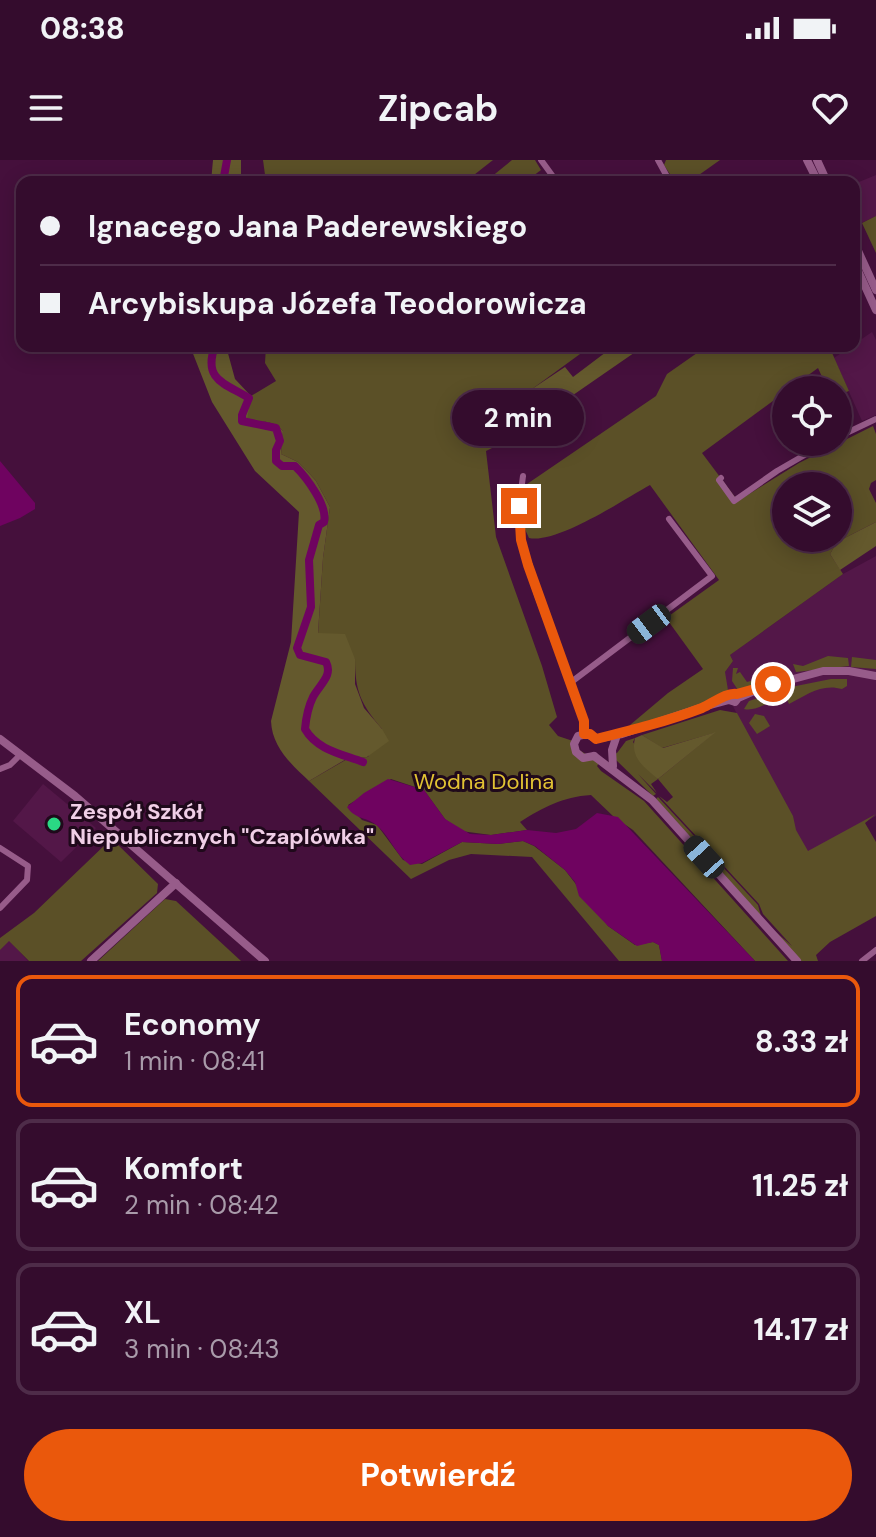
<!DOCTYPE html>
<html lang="pl">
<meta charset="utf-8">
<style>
:root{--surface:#340c2d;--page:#3f1a39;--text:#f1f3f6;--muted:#a99baa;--line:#4e2c49;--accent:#ea580c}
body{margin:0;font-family:"DM Sans",sans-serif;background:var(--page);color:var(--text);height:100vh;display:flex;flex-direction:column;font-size:30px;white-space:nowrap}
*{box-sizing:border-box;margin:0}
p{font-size:26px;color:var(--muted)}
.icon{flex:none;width:44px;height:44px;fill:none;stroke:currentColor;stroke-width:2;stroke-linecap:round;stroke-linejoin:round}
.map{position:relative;height:801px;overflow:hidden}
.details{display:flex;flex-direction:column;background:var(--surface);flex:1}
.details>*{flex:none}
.top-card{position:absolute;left:16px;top:16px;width:844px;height:176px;border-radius:16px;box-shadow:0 4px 20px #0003,0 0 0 2px var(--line);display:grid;align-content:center;height:176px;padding:0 24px;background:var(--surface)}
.tools{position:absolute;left:772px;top:216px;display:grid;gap:16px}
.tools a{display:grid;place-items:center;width:80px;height:80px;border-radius:50%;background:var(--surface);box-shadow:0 4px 20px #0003,0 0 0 2px var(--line);font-size:40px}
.end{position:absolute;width:36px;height:36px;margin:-18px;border:10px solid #ea580c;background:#fff;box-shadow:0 0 0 4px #fff}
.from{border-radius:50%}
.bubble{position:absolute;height:56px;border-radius:28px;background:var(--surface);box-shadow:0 4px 20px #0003,0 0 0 2px var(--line);font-size:26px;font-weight:700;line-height:56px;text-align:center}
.car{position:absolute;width:24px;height:48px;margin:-24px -12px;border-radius:10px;box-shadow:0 0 6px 2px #0007;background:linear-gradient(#222 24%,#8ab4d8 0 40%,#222 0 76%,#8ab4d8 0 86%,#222 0)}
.top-card b{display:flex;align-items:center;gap:28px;height:76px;font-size:30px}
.top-card b+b{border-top:2px solid var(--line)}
.top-card i{width:20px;height:20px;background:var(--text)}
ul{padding:14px 0 0;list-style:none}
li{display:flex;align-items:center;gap:24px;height:132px;margin:0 16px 12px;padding:0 8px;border:4px solid var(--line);border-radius:16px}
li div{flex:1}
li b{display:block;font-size:30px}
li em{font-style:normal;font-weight:700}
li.current{border-color:var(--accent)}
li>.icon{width:72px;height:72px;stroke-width:1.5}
.cta{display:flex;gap:16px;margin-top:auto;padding:16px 24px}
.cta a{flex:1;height:92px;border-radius:48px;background:var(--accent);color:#fff;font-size:32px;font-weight:700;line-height:92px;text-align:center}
.status{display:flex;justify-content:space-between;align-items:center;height:56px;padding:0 40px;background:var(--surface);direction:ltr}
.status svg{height:22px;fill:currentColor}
header{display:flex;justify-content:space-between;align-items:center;height:104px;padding:0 24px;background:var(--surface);font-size:36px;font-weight:700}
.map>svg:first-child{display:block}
.built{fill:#531748}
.green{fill:#5b5027;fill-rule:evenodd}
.forest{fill:#64592d}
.water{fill:#6f0360}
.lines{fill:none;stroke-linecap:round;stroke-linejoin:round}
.river{stroke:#6f0360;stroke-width:8}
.street{stroke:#975c8a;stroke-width:6}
.secondary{stroke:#975c8a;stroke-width:8}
.route{stroke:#ea580c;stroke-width:10}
.poi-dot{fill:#2ad884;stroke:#1f091b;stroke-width:3}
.labels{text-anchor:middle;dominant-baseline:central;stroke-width:6;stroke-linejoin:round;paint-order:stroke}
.park-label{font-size:22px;fill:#e1c233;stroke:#1f091b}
.poi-label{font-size:22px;font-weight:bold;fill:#f0cfe7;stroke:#1f091b;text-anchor:start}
</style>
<div class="status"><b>08:38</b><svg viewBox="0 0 49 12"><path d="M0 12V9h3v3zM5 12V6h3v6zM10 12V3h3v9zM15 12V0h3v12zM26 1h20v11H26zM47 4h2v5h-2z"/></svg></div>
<header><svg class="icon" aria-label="menu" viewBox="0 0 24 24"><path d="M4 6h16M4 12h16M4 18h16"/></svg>Zipcab<svg class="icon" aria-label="heart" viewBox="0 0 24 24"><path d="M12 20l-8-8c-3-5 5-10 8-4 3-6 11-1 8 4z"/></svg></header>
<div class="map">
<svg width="876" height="801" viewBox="0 0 876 801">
<rect width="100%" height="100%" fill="#45103c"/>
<g class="built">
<polygon points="876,15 876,56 857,65 854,57 862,52 857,40 854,41 854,24"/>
<polygon points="872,172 876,180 876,255 862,261 834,198"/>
<polygon points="876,396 876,656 807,694 733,546 725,521 725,512 733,501 730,495 843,414"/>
<polygon points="43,624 96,668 61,702 13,661"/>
<polygon points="9,780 28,801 0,801 0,790"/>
</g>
<g class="green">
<polygon points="263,0 493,0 465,22 266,22"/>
<polygon points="512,0 535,0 541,10 525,22 485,22"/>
<polygon points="666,0 720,0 689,22 675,22 664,5"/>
<polygon points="876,56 876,93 862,63"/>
<path d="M266,186H591L517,240L508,280L486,291L496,377L542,506L557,557L549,565L558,576L573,581L572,586L600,602L597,606L601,611L644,641L788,801H755L633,670L614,657L591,635C562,637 544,647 520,662L527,670L491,675L461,671L445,659L424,630L391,619L348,645L362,660L377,665L403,700L422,704L462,682L498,684L523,681L534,686L565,710L608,766L635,785L653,782L659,785L662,801H619L532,697L471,694L449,700L411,719L309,621L349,598L368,597L382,569C361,544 355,532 355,499L318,474L323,398L330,347L316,321L307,311L298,302L281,294L283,271C272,259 261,262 247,261L246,258L251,236L276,221L265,203Z"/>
<path d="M707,186H829L849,231L838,235V230H828L818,208L702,293L738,341L799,303L873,266L876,274V320L871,323L869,329L876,343V362L837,382L830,394L843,414L730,495L733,501L725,512L728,530L725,536L629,569L630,565L668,533L703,509L666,458L719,420L650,325C623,340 557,384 529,378L524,367L527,324L656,236L667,214ZM786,326H838V378H786Z"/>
<polygon points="828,496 848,498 849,506 796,512 793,504 803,506"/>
<polygon points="852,497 876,500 876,509 851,507"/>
<polygon points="733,508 738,508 736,514 740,512 747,522 764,517 768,519 767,522 738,530 732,521"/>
<path d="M831,519H847V526L842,529C822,523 806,535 789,544L785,535L786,528Z"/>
<path d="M779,531C774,542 755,552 744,549L749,541Z"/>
<polygon points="720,550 737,553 793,656 796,670 808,691 876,654 865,663 876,682 876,756 830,782 816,795 818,801 800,801 770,767 792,786 763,754 759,744 659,636 667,642 673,637 658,619 651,624 657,633 638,614 656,634 653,636 614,598 613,594 617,593 626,581 635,578 633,582 658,619 714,573 662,588 642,575"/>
<polygon points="755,554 764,556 770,566 757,574 749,563"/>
<polygon points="658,637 758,745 761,756 656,639"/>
<polygon points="113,680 158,724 157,733 81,801 29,801 9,781 0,790 0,778 34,753 109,681"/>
<polygon points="165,739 176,741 241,801 98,801"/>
</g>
<g class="forest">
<polygon points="213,0 241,0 241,22 211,22"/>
<path d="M190,186H226L235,219L251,236L247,260C261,263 272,259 283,271L281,294L298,302L307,311L316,321L330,347L323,398L318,473L345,474L355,499V524L364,548L382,569L389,581L367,597L348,598L309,621C291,604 272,587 271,561L291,482L299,352L255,311L212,242Z"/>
<polygon points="614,186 644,186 508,280 517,239 565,207 573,217"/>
<polygon points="876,362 876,386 840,410 830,394 837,382"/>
<path d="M716,572L658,619C644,607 630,598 635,578L642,575L663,588Z"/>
</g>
<g class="water">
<polygon points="0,301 35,343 35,349 20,358 0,366"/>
<path d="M388,619L424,630L445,659L470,674L491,675L527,670L556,673L576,669L597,653L618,657L755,801H662L659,785L653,782L637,786L608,766L579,736L575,722L565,710L535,686L523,681L498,684L462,682L422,703L410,705C395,695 390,675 375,664C365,657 355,659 347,647L364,633Z"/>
</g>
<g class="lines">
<g class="river">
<polyline points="223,22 227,0"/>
<path d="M215,186C202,221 227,224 249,238L242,255V261L276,268L280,281L276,290V301L282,306H295C307,318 328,346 324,362L319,365L309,400L311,447L297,488L300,495L326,502C333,516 320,524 313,537C308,547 306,558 305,569C317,590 342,594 363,602"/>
</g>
<g class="street">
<polyline points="541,0 557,22"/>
<polyline points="658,0 670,22"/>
<polyline points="838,277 876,259"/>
<polyline points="523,316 519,346 521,380 536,432 584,561 584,574"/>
<polyline points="721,318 719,320 734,341 777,311 827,282"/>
<polyline points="570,523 712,416 669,359"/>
<polyline points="0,609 10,605 21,594"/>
<polyline points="0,688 28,706 27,720 0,748"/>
<polyline points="862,801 876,790"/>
</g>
<g class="secondary">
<polyline points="807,0 818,22"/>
<polyline points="817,0 827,22"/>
<polyline points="854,82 876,130"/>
<polyline points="854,102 876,150"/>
<polyline points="756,529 823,511 849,511 876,516"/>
<polyline points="0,579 75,636 265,801"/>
<polyline points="594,596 652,640 797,801"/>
<polyline points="594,596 583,598 576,592 574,584 578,576 587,574 596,579 622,574 703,547 729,540 735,542 738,538 761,528"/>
<polyline points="613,606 612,590 616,578"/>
<polyline points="91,801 176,723"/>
</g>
</g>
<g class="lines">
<path class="route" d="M519,346L521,380L528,405L584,561V574H590L596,579C632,570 668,561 702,548C713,543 727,532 737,534L773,524"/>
</g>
<circle class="poi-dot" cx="54" cy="664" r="8"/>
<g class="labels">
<g class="park-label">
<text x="484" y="621">Wodna Dolina</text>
</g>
<g class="poi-label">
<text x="70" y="651">Zespół Szkół<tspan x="70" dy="25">Niepublicznych "Czaplówka"</tspan></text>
</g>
</g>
</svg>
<div class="tools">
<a><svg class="icon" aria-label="locate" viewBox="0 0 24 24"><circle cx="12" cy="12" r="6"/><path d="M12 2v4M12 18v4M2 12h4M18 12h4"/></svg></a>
<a><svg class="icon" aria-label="layers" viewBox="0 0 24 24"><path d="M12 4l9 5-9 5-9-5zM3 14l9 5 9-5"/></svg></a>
</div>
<i class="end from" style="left:773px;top:524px"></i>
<i class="end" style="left:519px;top:346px"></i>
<div class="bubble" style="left:452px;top:230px;width:132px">2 min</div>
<i class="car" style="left:649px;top:464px;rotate:233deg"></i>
<i class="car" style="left:704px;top:697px;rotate:318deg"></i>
<div class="top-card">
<b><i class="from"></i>Ignacego Jana Paderewskiego</b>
<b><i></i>Arcybiskupa Józefa Teodorowicza</b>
</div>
</div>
<section class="details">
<ul>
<li class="current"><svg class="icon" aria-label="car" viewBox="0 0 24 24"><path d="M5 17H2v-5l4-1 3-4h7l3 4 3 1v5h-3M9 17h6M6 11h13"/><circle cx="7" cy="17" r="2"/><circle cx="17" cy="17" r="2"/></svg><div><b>Economy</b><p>1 min · 08:41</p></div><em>8.33 zł</em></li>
<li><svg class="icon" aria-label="car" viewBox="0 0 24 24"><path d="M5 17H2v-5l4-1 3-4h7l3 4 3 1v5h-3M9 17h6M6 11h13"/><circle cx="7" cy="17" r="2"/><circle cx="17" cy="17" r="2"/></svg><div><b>Komfort</b><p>2 min · 08:42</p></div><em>11.25 zł</em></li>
<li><svg class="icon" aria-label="car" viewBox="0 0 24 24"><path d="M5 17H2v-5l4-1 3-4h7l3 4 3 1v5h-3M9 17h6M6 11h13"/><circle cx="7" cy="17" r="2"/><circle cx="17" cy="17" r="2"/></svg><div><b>XL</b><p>3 min · 08:43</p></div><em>14.17 zł</em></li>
</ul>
<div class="cta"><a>Potwierdź</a></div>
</section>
